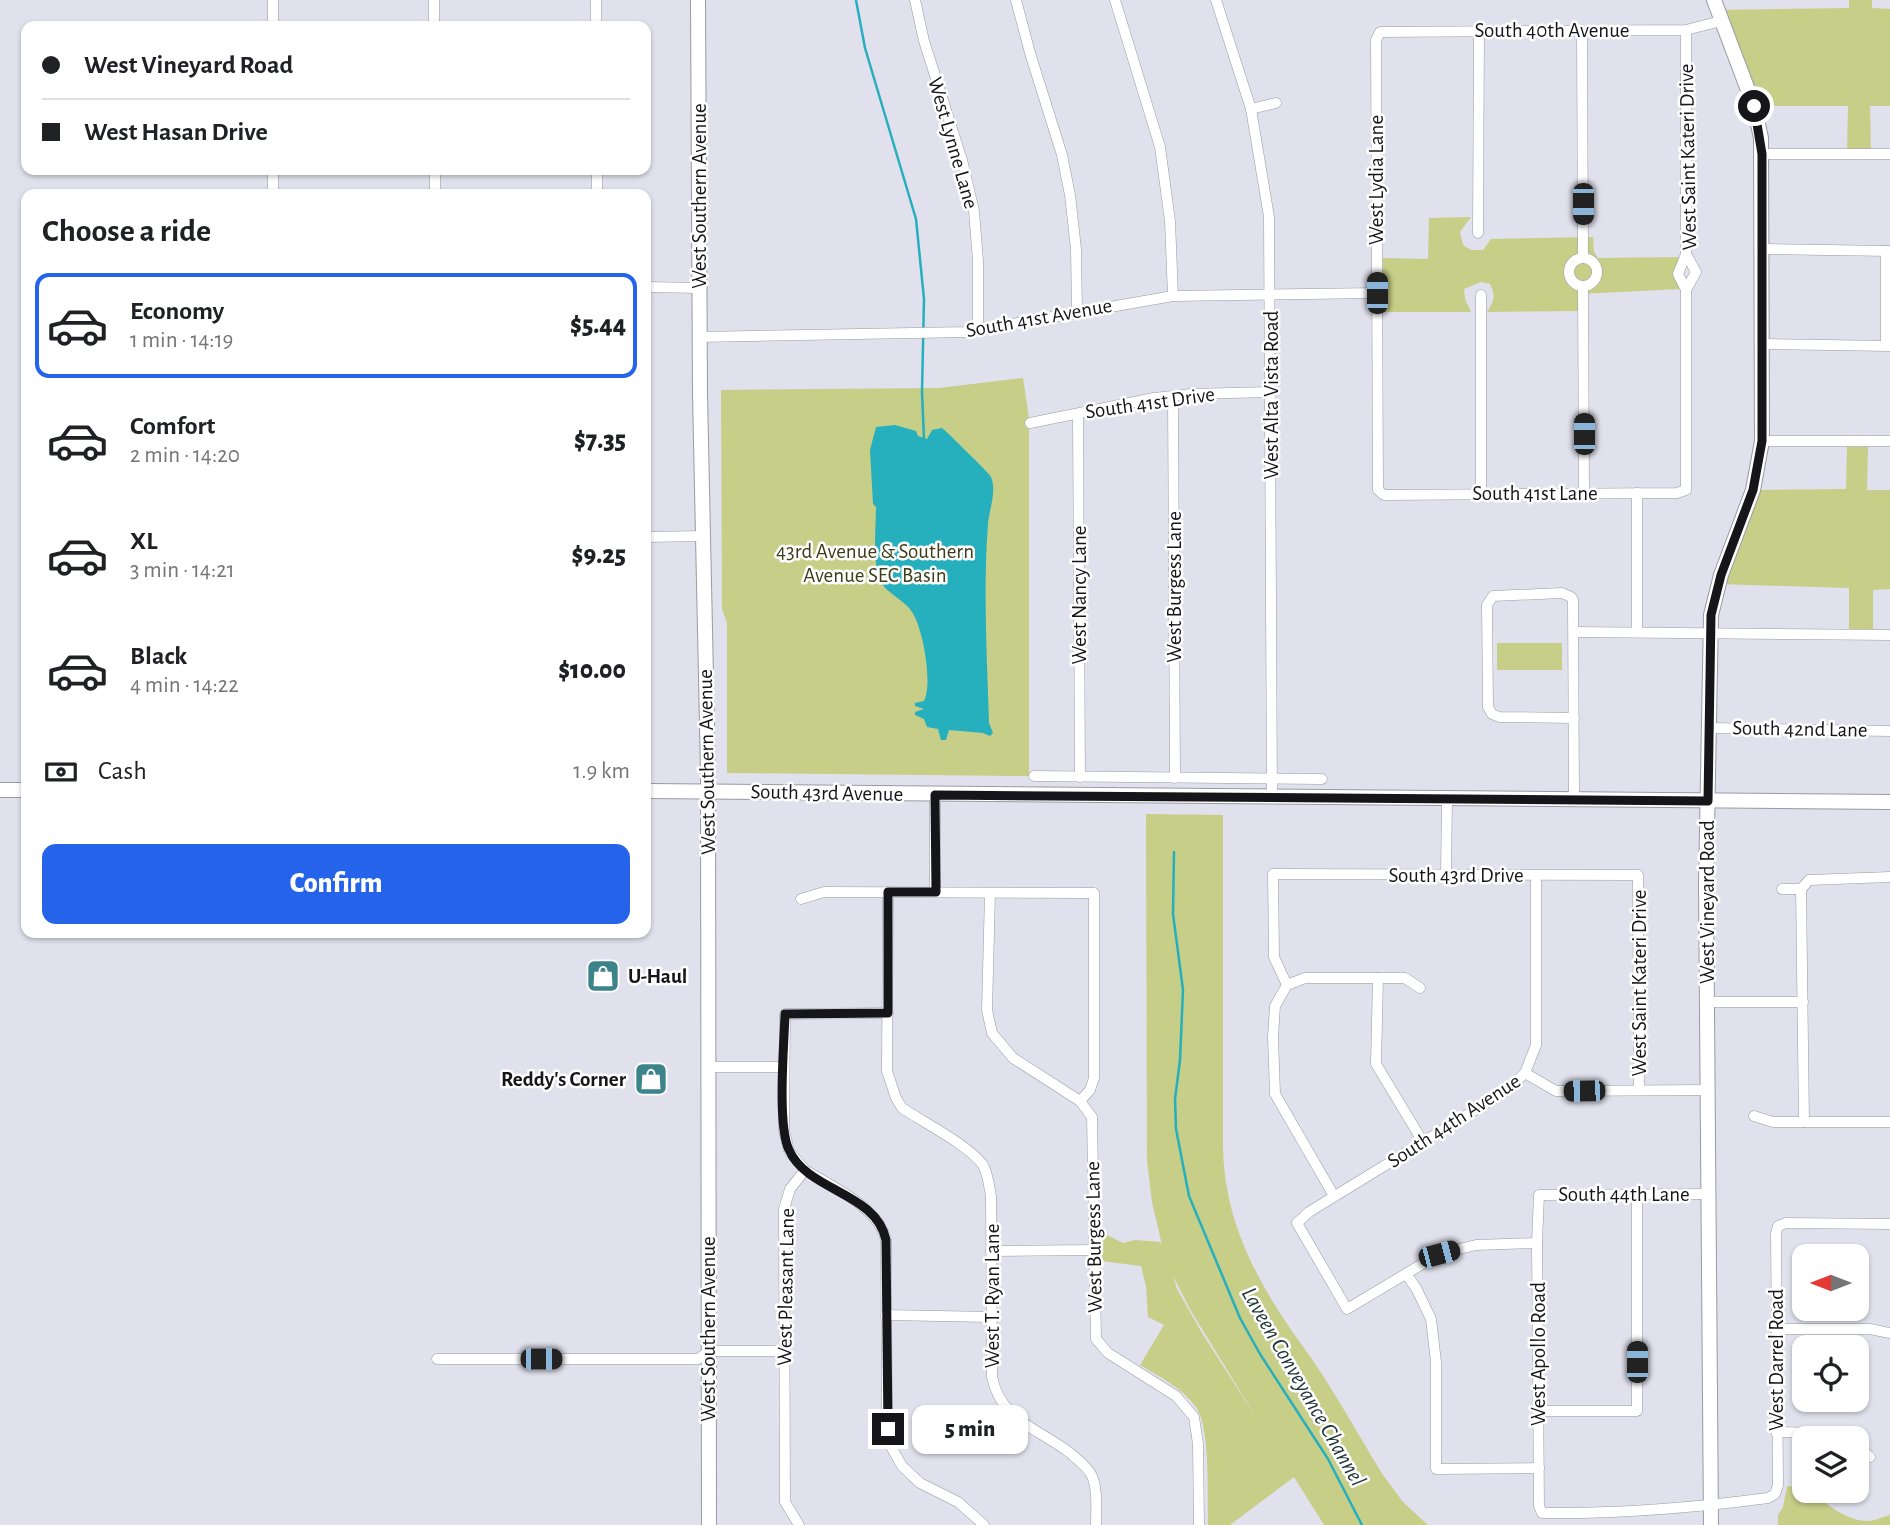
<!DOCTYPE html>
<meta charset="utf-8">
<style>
:root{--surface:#fff;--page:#f2f2f2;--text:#202124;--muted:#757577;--line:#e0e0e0;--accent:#2563eb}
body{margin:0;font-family:"Alegreya Sans",sans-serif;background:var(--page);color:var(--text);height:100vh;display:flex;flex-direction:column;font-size:26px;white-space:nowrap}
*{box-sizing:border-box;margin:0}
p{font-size:23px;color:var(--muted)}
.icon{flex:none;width:38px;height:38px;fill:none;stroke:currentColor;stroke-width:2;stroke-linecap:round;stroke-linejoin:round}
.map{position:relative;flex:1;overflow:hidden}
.panel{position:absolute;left:21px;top:189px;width:630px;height:749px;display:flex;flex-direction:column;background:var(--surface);border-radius:14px;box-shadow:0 2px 5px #0004}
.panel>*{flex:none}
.banner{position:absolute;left:21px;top:21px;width:630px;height:154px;border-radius:14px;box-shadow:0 2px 5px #0004;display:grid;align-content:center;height:154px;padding:0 21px;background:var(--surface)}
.needle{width:46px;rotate:270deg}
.controls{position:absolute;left:1792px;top:1244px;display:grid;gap:14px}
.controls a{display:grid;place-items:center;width:77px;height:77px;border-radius:14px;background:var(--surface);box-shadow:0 2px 5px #0004;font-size:35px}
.end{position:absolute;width:32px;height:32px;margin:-16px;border:9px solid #16161a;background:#fff;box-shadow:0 0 0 4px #fff}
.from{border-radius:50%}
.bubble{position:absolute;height:49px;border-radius:14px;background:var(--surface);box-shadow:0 2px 5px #0004;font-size:23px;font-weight:800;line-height:49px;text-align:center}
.car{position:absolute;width:21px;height:42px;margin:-21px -10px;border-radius:9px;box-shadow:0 0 5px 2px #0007;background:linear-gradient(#222 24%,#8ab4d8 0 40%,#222 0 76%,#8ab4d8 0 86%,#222 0)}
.banner b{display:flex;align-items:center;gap:24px;height:66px;font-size:26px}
.banner b+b{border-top:2px solid var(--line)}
.banner i{width:18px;height:18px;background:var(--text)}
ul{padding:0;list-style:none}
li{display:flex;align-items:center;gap:21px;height:105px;margin:0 14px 10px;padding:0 7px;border:4px solid transparent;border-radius:14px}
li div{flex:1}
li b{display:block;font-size:26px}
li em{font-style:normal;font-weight:800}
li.current{border-color:var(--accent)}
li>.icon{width:63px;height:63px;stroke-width:1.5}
h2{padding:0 21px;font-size:32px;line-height:84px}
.pay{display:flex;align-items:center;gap:18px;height:77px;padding:0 21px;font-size:26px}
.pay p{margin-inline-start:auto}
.action{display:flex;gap:14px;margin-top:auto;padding:14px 21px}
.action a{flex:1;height:80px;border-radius:14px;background:var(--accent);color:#fff;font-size:28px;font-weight:800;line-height:80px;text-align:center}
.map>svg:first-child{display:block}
.green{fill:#c7ce87;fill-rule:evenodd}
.water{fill:#26afbd}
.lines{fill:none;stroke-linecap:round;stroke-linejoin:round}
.stream{stroke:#26afbd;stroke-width:2.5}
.street-casing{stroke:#999aa4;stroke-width:11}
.secondary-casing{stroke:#999aa4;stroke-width:16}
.street{stroke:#fff;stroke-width:10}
.secondary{stroke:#fff;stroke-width:14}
.route{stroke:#16161a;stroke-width:9}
.labels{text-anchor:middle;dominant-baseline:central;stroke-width:5;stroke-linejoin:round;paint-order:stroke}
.street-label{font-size:21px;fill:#16161a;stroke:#fff}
.park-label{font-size:21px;fill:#3b3e19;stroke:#fff}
.poi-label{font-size:21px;font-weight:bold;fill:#16161a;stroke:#fff;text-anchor:start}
.water-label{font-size:23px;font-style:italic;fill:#203639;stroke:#fff}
</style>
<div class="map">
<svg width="1890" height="1525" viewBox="0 0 1890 1525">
<rect width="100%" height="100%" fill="#e0e1ec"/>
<g class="green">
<polygon points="1849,0 1872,0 1872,8 1890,9 1890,106 1870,106 1871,154 1847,154 1848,106 1754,106 1718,10 1849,8"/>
<path d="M1471,217L1460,232L1463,245L1471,250H1483L1491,239L1593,237L1594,252L1598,258L1681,257C1675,270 1673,277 1681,289L1579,294L1578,311L1487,312C1494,301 1496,296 1490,284L1481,282L1464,289L1465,299L1471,312H1384L1383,258L1428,259L1429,218Z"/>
<polygon points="1023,378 1029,418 1029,776 727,773 727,623 722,609 721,390 939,388"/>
<polygon points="1847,447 1868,447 1867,490 1890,490 1890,589 1873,590 1873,629 1849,629 1849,588 1718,584 1753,490 1846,489"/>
<rect x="1497" y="643" width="65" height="27"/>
<path d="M1146,814L1223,815V1149C1225,1226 1260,1287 1304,1348C1333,1388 1357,1433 1383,1475L1403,1502L1428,1525H1324L1294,1477L1230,1525H1208C1207,1496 1211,1429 1196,1407C1182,1388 1160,1377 1140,1365L1164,1325L1148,1317L1146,1286L1141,1266L1101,1261L1103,1233L1123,1243L1135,1240L1160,1242L1162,1245L1152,1202L1147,1161ZM1173,1276L1191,1311L1259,1422L1202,1333L1177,1289Z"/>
<path d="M1787,1486L1804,1487V1491H1813C1826,1505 1847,1521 1868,1521C1874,1521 1883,1517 1890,1515V1525H1778V1515L1783,1507Z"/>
</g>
<path class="water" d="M895,425L916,431L918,436L927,439L932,430L942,428C946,431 989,473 991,477C997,491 989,510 988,524C983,590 987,657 989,723L993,733L990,736L983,733L949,730L946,740H941L938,729L927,727L924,719L915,715V712L924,709L915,706V703L924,701C933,684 923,628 912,612C905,600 887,594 881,582C872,564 876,527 876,507L873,504L870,450L876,427Z"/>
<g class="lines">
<g class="stream">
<polyline points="856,0 865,48 916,219 924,299 922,392 924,439"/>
<polyline points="1174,852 1173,914 1183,990 1180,1060 1175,1099 1176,1129 1189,1196 1240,1318 1260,1354 1328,1459 1362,1525"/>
</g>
<defs>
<g id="street">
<polyline points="273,0 273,26"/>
<polyline points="434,0 434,26"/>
<polyline points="596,0 596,26"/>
<polyline points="915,0 924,41 962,160 974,211 978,261 978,330"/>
<polyline points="1016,0 1030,53 1062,155 1070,195 1076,249 1077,312"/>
<polyline points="1115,0 1160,147 1170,221 1173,296"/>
<polyline points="1216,0 1251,109 1269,217 1272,798"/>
<polyline points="1582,30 1583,258"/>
<polyline points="1686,30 1686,254 1696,272 1686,290 1686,490 1677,493 1384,495 1378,490 1376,40 1380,32 1686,30 1721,21"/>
<polyline points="1251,109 1276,103"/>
<polyline points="1762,154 1890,154"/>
<polyline points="273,170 273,194"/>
<polyline points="435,170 435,194"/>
<polyline points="597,170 597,194"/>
<polyline points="1478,233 1479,31"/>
<polyline points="1761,249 1890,251"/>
<polyline points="1686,254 1678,274 1686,290"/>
<circle cx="1583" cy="272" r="14"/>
<polyline points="1583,286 1584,493"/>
<polyline points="646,287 699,288"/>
<polyline points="1481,295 1481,494"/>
<polyline points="700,337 967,332 1173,296 1377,293"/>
<polyline points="1761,344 1890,346"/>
<polyline points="1886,345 1886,251"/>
<polyline points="1173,396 1175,778"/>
<polyline points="1078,414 1080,777"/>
<polyline points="1030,423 1154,398 1191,394 1271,392"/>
<polyline points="1762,441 1890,441"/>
<polyline points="1637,493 1637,632"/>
<polyline points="646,537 703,536"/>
<polyline points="1574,632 1890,635"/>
<polyline points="1574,718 1499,717 1492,714 1488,707 1487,605 1493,596 1562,593 1571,597 1573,600 1574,800"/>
<polyline points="1710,728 1890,731"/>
<polyline points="1034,776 1322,779"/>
<polyline points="935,795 935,892"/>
<polyline points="1446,875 1447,799"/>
<polyline points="1536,875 1536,1045 1525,1073 1506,1091 1309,1212 1297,1223 1347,1309 1439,1254 1476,1245 1537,1243"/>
<polyline points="1782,889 1801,889 1809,880 1890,877"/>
<polyline points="1801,889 1804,1122"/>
<path d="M888,892L887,1071L896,1098L902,1108C923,1122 970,1146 983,1165C988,1174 989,1186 991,1196L992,1377C1001,1421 1038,1428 1070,1453C1077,1459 1088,1467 1092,1476C1098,1491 1096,1510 1096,1525"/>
<polyline points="990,893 987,1010 992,1033 1013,1058 1080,1101 1092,1117 1096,1339 1108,1353 1176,1396 1194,1417 1198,1444 1199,1525"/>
<polyline points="801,899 824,892 1094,893 1094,1078 1090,1090 1080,1101"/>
<polyline points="1378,978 1376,1064 1423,1142"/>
<polyline points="1287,985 1305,978 1405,978 1420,988"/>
<polyline points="1706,1002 1803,1002"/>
<polyline points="708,1067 784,1067"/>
<polyline points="1525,1073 1556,1091 1708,1090"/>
<polyline points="1754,1116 1773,1122 1890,1122"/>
<path d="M805,1170C832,1187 879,1207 886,1240L887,1414L890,1445L902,1466L920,1483L958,1502L984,1525"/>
<path d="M1708,1194L1539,1195L1537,1243L1539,1506L1542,1513C1619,1514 1692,1508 1768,1498L1775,1494L1778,1485L1776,1233L1778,1226L1786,1223L1890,1224"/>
<polyline points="1334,1196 1275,1094 1273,1037 1275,1006 1287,985 1274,957 1273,874 1638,875 1639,1090"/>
<polyline points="991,1251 1094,1250"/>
<polyline points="1406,1274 1416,1288 1431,1319 1436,1362 1436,1469 1539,1468"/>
<polyline points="886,1315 991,1317"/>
<polyline points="1775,1329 1870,1329 1890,1333"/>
<polyline points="437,1359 698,1359 709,1351 785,1351"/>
<polyline points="1539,1411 1637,1411 1637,1195"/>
<polyline points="1776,1432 1824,1433 1848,1438"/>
<polyline points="1857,1445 1870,1457"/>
<polyline points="799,1525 785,1502 784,1209 790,1189 805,1170 789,1151 784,1130 785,1014 888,1013"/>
</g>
<g id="secondary">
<polyline points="698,0 700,394 708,772 709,1525"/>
<polyline points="0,790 26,790"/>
<polyline points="646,791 1890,802"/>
<polyline points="1711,1525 1706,884 1711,615 1721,575 1753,490 1762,441 1761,138 1754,106 1714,0"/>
</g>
</defs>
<use href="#street" class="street-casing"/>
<use href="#secondary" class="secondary-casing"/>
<use href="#street" class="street"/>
<use href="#secondary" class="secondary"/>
</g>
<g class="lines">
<path class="route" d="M888,1429L886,1240C876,1192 808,1192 789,1150C777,1125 784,1045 785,1014L888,1013V892H936L935,795L1708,801L1711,615L1721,575L1753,490L1762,441V154L1754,106"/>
</g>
<defs>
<symbol id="shop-square" viewBox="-11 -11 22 22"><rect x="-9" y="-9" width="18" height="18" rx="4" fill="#3d848a" stroke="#fff"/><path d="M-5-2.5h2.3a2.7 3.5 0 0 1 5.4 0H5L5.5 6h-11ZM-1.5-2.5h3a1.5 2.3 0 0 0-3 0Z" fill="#fff"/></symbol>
</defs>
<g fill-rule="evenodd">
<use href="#shop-square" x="584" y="957" width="38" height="38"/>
<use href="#shop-square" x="632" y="1060" width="38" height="38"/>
</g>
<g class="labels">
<g class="street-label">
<text x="1552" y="30">South 40th Avenue</text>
<text transform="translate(953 143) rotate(74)">West Lynne Lane</text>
<text transform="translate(1688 157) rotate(-91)">West Saint Kateri Drive</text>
<text transform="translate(1376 180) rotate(-90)">West Lydia Lane</text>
<text transform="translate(699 196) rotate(-90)">West Southern Avenue</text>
<text transform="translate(1039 318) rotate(-10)">South 41st Avenue</text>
<text transform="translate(1271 395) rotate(-90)">West Alta Vista Road</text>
<text transform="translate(1150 403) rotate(-8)">South 41st Drive</text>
<text x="1535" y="493">South 41st Lane</text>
<text transform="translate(1174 587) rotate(-90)">West Burgess Lane</text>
<text transform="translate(1079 595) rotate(-90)">West Nancy Lane</text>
<text transform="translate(1800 729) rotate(1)">South 42nd Lane</text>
<text transform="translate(707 762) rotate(-91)">West Southern Avenue</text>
<text transform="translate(827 793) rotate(1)">South 43rd Avenue</text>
<text x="1456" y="875">South 43rd Drive</text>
<text transform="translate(1707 902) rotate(-90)">West Vineyard Road</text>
<text transform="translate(1639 983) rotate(-90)">West Saint Kateri Drive</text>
<text transform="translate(1454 1121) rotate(-33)">South 44th Avenue</text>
<text x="1624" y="1194">South 44th Lane</text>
<text transform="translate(1094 1237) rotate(-91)">West Burgess Lane</text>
<text transform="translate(786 1287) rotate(-89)">West Pleasant Lane</text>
<text transform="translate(992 1296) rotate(-90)">West T. Ryan Lane</text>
<text transform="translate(708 1329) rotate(-90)">West Southern Avenue</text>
<text transform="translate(1538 1354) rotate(-90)">West Apollo Road</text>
<text transform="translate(1776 1360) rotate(-90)">West Darrel Road</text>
</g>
<g class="park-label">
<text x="875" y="551">43rd Avenue &amp; Southern<tspan x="875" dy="24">Avenue SEC Basin</tspan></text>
</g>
<g class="poi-label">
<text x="628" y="976">U-Haul</text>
<text x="626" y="1079" text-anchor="end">Reddy's Corner</text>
</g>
<g class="water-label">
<text transform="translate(1303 1387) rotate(60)">Laveen Conveyance Channel</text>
</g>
</g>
</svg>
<div class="controls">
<a><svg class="needle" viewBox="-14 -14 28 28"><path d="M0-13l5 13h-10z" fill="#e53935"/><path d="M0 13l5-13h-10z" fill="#757577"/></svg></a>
<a><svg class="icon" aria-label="locate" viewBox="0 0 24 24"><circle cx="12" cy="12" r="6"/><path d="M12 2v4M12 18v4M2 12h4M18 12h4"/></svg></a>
<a><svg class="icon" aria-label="layers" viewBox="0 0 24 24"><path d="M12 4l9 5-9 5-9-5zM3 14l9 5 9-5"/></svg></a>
</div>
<i class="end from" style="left:1754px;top:106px"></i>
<i class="end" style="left:888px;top:1429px"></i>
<div class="bubble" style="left:912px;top:1405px;width:116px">5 min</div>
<i class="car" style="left:1583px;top:204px;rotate:180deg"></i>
<i class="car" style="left:1377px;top:293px;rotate:0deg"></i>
<i class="car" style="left:1584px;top:434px;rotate:0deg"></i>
<i class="car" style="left:1584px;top:1091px;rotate:269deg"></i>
<i class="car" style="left:1439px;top:1254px;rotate:75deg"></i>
<i class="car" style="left:541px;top:1359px;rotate:90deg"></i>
<i class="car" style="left:1637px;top:1362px;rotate:0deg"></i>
<div class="banner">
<b><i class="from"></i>West Vineyard Road</b>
<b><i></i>West Hasan Drive</b>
</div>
<section class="panel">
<h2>Choose a ride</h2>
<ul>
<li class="current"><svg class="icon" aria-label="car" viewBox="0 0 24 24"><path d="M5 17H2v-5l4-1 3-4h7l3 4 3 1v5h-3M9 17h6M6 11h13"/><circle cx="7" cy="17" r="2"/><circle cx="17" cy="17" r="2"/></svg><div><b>Economy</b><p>1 min · 14:19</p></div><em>$5.44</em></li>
<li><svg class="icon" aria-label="car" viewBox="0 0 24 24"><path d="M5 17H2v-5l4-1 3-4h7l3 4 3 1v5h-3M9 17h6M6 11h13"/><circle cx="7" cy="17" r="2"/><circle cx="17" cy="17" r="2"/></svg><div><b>Comfort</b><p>2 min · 14:20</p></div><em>$7.35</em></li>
<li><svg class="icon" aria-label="car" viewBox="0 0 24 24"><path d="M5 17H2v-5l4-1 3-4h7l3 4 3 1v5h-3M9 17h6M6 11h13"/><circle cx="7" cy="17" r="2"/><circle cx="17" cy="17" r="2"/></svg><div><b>XL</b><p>3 min · 14:21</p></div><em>$9.25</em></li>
<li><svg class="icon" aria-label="car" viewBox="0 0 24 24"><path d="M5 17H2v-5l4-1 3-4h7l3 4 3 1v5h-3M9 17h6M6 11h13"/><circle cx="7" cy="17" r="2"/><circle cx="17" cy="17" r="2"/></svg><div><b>Black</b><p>4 min · 14:22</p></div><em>$10.00</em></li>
</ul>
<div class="pay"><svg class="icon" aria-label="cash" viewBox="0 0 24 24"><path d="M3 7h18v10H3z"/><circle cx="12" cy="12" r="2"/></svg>Cash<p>1.9 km</p></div>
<div class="action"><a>Confirm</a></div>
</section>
</div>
